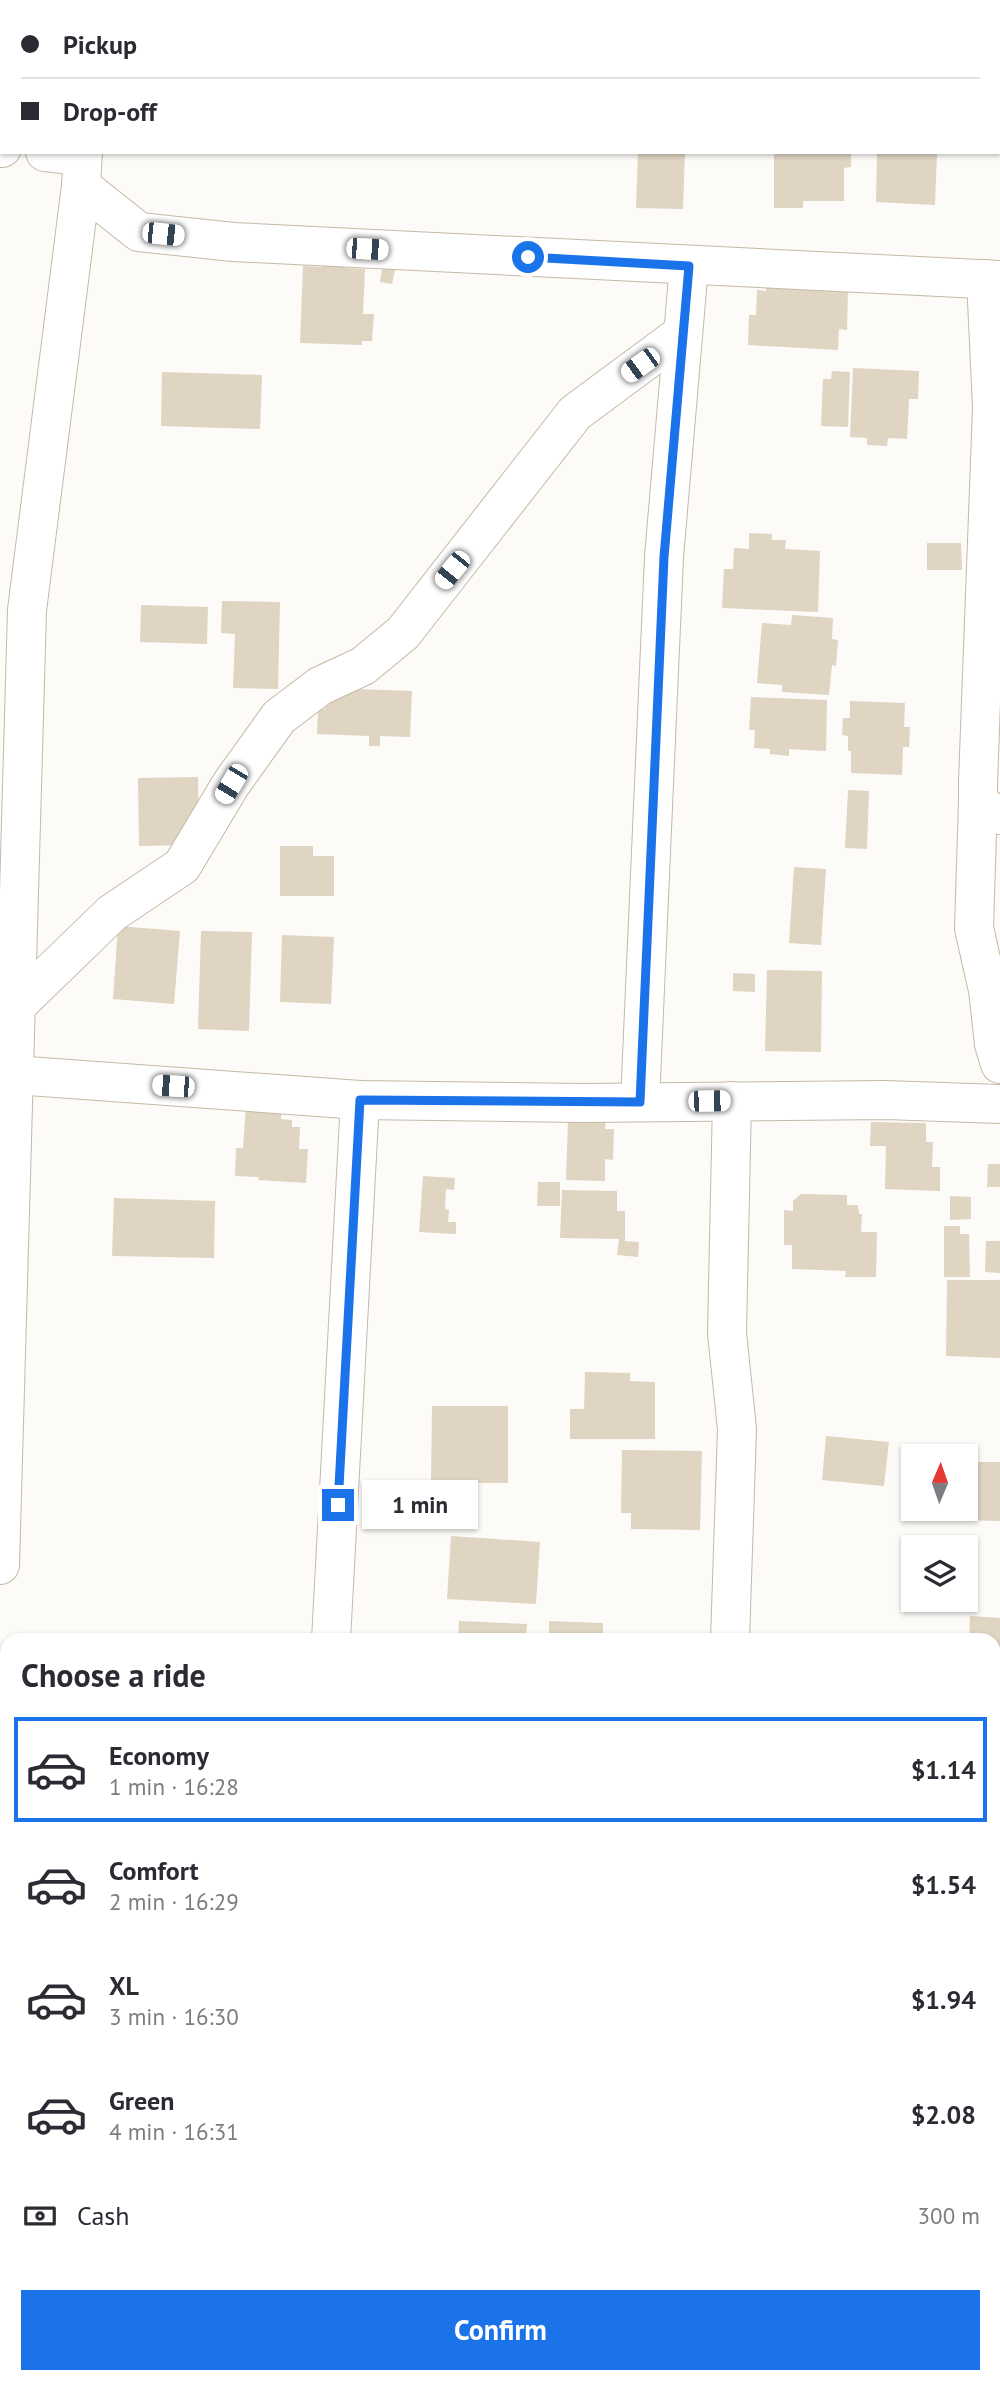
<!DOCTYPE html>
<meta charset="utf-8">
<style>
:root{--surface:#fff;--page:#f2f2f3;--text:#2b2b33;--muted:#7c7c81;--line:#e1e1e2;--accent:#1a73e8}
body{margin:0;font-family:"PT Sans",sans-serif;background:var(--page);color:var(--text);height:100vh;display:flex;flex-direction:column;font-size:26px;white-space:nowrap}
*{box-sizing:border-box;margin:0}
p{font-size:23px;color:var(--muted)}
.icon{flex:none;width:38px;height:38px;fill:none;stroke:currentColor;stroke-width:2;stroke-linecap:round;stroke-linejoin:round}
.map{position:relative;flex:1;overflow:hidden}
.sheet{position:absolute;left:0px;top:1633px;width:1001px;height:751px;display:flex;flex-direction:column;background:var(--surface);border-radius:21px 21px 0 0;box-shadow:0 2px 5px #0004}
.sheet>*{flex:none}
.hud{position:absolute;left:0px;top:0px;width:1001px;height:154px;box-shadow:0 2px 5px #0004;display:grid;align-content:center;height:154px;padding:0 21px;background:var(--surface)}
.needle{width:46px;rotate:2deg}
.fabs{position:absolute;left:901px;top:1444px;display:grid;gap:14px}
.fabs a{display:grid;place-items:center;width:77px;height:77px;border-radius:0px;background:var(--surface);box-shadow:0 2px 5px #0004;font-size:35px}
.end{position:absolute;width:32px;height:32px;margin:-16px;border:9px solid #1a73e8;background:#fff;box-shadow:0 0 0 4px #fff}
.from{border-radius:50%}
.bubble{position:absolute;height:49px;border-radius:0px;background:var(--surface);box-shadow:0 2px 5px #0004;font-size:23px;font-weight:800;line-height:49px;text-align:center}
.car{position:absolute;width:21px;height:42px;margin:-21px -10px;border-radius:9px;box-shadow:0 0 5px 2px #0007;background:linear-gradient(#fff 24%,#345 0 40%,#fff 0 76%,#345 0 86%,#fff 0)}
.hud b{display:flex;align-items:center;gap:24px;height:66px;font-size:26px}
.hud b+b{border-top:2px solid var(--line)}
.hud i{width:18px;height:18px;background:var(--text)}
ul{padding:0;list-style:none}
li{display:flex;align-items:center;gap:21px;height:105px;margin:0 14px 10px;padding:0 7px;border:4px solid transparent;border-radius:0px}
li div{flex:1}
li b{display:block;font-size:26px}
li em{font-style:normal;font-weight:800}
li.current{border-color:var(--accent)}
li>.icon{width:63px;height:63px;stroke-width:1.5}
h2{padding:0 21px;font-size:32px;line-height:84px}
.pay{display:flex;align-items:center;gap:18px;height:77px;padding:0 21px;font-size:26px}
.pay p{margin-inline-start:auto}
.cta{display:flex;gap:14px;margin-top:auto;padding:14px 21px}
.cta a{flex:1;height:80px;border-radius:0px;background:var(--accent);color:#fff;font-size:28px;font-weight:800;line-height:80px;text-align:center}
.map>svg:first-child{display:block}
.building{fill:#e0d4c2}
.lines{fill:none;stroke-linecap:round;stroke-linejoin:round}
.minor-casing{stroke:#c4b9a7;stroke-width:40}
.minor{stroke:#fff;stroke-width:38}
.route{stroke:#1a73e8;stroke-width:9}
</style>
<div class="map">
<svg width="1000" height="2383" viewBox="0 0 1000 2383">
<rect width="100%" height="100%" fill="#fdfbf7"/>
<g class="building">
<polygon points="638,152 685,152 683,209 636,208"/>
<polygon points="774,152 851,152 851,167 844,168 844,201 803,201 803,208 774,208"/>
<polygon points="877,152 937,152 935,205 876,202"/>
<polygon points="322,260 345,261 345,268 365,269 363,314 374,314 372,341 362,341 362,345 300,343 303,266 322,267"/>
<polygon points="382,269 395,270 392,284 380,282"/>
<polygon points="766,284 848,289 847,330 839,329 838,350 748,345 749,315 756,315 757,290 766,291"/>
<polygon points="853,368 919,371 918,399 909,399 907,439 888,438 887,446 867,445 867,438 850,437"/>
<polygon points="832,371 850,372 848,427 821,426 823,379 831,379"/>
<polygon points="162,372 262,375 260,429 161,426"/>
<polygon points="749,533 772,534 772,540 786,540 785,549 820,551 818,612 722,608 724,569 733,569 734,548 749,549"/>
<polygon points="927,543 961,543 962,570 927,570"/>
<polygon points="222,601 280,602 278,689 233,688 235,634 221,633"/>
<polygon points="141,605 208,607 207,644 140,642"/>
<polygon points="792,615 833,618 832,639 838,640 836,666 832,665 829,695 782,692 782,685 757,683 762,623 791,625"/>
<polygon points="326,688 412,691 410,737 380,736 380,746 369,746 369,736 317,734 318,709 325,709"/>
<polygon points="751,697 827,700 826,751 789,749 789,756 770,754 770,749 754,748 755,730 749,730"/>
<polygon points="850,701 905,703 904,727 910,727 909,747 903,747 902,775 851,773 851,751 848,751 848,736 842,735 843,718 850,718"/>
<polygon points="198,777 199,845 139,846 138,778"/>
<polygon points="848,790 869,791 867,849 845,848"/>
<polygon points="280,846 313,846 313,856 334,856 334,896 280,896"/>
<polygon points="794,867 826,869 821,945 789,943"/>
<polygon points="118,926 180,931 174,1004 113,999"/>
<polygon points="201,931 252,932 249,1031 198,1029"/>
<polygon points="282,935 334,937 331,1004 280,1002"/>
<polygon points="767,970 822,971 821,1052 765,1051"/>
<polygon points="733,973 755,974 755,992 733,991"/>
<polygon points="246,1106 282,1108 281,1119 292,1120 292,1127 300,1127 299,1149 308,1149 306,1183 258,1180 259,1177 235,1176 236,1148 243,1148"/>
<polygon points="568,1119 606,1119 605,1129 614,1129 613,1160 605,1159 605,1181 566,1180"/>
<polygon points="871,1122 926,1123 926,1142 933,1142 932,1167 940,1167 940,1191 885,1189 886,1146 870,1146"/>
<polygon points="988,1164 1000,1164 1000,1187 987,1187"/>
<polygon points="423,1176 455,1178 454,1190 446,1189 445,1209 449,1210 448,1222 456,1222 456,1234 419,1232"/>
<polygon points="538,1182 560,1182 560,1206 537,1206"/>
<polygon points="562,1190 617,1191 617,1211 625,1211 625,1241 639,1242 638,1257 617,1255 619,1239 560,1238"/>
<polygon points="801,1194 847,1195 847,1205 858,1205 859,1214 862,1214 861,1232 877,1232 876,1277 845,1277 846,1271 792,1269 792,1245 784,1245 784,1210 793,1211 793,1201"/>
<polygon points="950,1196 971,1197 971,1219 950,1220"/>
<polygon points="114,1198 215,1201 214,1258 112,1256"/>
<polygon points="944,1226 960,1226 960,1234 969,1234 970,1277 944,1277"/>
<polygon points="986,1241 1000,1241 1000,1273 985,1272"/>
<polygon points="947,1280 1000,1280 1000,1358 946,1356"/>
<polygon points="585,1372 630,1373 630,1381 655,1382 655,1439 570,1439 570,1409 584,1409"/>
<polygon points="432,1406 508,1406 508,1483 431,1483"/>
<polygon points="826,1436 889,1442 884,1486 822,1480"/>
<polygon points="622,1450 702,1451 700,1530 631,1529 631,1513 621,1513"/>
<polygon points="966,1462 1000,1462 1000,1521 957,1520 958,1508 966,1508"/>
<polygon points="451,1536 540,1542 536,1604 447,1599"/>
<polygon points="970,1616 1000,1618 1000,1698 994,1698 994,1640 969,1640"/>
<polygon points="459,1621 527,1624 526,1640 458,1640"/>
<polygon points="549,1621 603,1623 603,1640 549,1640"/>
<rect x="994" y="1715" width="6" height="46"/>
<rect x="994" y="1959" width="6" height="69"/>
<polygon points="994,2221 1000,2222 1000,2247 994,2246"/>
<polygon points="462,2376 511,2376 531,2382 460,2383"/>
<polygon points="903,2376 961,2376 959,2383 927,2383"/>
</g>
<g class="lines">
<defs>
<g id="minor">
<polyline points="89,2 89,0"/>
<polyline points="0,147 2,148"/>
<polyline points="45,152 82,156"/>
<polyline points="81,186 139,232 233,242 1000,280"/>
<polyline points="986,279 992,408 978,782 978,801 994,814 1000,815"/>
<polyline points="978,801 974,928 988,990 994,1044 1000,1064"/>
<polyline points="15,1007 112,913 182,866 231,784 279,717 320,686 363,666 403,633 575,413 683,333"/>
<polyline points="0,1074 360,1100 583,1103 885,1100 1000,1104"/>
<polyline points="640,1102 664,557 689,266"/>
<polyline points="0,1565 27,610 81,186 83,152"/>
<polyline points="331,1640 360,1100"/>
<polyline points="730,1640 737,1429 727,1333 732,1101"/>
<polyline points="0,1772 7,1773"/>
<polyline points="994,1855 1000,1855"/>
<polyline points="0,2259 7,2256"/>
<polyline points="651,2376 678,2383"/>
</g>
</defs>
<use href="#minor" class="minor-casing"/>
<use href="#minor" class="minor"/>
</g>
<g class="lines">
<polyline class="route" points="338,1505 360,1100 640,1102 664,557 689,266 528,257"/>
</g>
</svg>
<div class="fabs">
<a><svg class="needle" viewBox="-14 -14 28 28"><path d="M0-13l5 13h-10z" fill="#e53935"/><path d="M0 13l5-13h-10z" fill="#7c7c81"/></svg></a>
<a><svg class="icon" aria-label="layers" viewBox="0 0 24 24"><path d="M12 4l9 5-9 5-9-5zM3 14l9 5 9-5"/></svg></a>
</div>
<i class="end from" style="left:528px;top:257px"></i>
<i class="end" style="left:338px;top:1505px"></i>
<div class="bubble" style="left:362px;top:1480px;width:116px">1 min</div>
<i class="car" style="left:163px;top:234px;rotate:96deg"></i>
<i class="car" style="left:367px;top:249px;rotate:93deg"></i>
<i class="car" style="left:640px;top:365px;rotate:234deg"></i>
<i class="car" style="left:452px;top:570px;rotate:219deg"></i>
<i class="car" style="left:231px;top:784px;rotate:211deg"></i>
<i class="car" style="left:173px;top:1086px;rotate:274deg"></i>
<i class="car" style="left:709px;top:1101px;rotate:89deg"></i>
<div class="hud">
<b><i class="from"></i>Pickup</b>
<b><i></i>Drop-off</b>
</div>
<section class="sheet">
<h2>Choose a ride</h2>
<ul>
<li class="current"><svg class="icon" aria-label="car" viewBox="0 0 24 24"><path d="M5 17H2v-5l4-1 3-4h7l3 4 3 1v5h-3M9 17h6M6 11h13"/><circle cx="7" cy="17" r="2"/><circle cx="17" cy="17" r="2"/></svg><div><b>Economy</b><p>1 min · 16:28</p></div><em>$1.14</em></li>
<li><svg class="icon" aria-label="car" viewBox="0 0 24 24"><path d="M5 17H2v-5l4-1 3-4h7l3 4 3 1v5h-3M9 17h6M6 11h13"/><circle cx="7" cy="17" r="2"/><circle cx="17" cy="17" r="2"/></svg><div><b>Comfort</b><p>2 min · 16:29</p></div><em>$1.54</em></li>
<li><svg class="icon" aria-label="car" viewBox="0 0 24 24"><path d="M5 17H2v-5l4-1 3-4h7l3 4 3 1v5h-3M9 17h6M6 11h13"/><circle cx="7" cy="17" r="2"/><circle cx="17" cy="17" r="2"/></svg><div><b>XL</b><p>3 min · 16:30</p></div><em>$1.94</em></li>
<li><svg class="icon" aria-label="car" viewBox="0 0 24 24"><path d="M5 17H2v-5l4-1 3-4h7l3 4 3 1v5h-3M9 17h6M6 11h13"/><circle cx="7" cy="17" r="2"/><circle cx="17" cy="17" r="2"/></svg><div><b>Green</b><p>4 min · 16:31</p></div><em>$2.08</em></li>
</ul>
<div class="pay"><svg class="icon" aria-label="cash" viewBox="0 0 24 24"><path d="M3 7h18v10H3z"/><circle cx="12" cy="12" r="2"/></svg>Cash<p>300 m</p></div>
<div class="cta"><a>Confirm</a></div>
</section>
</div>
